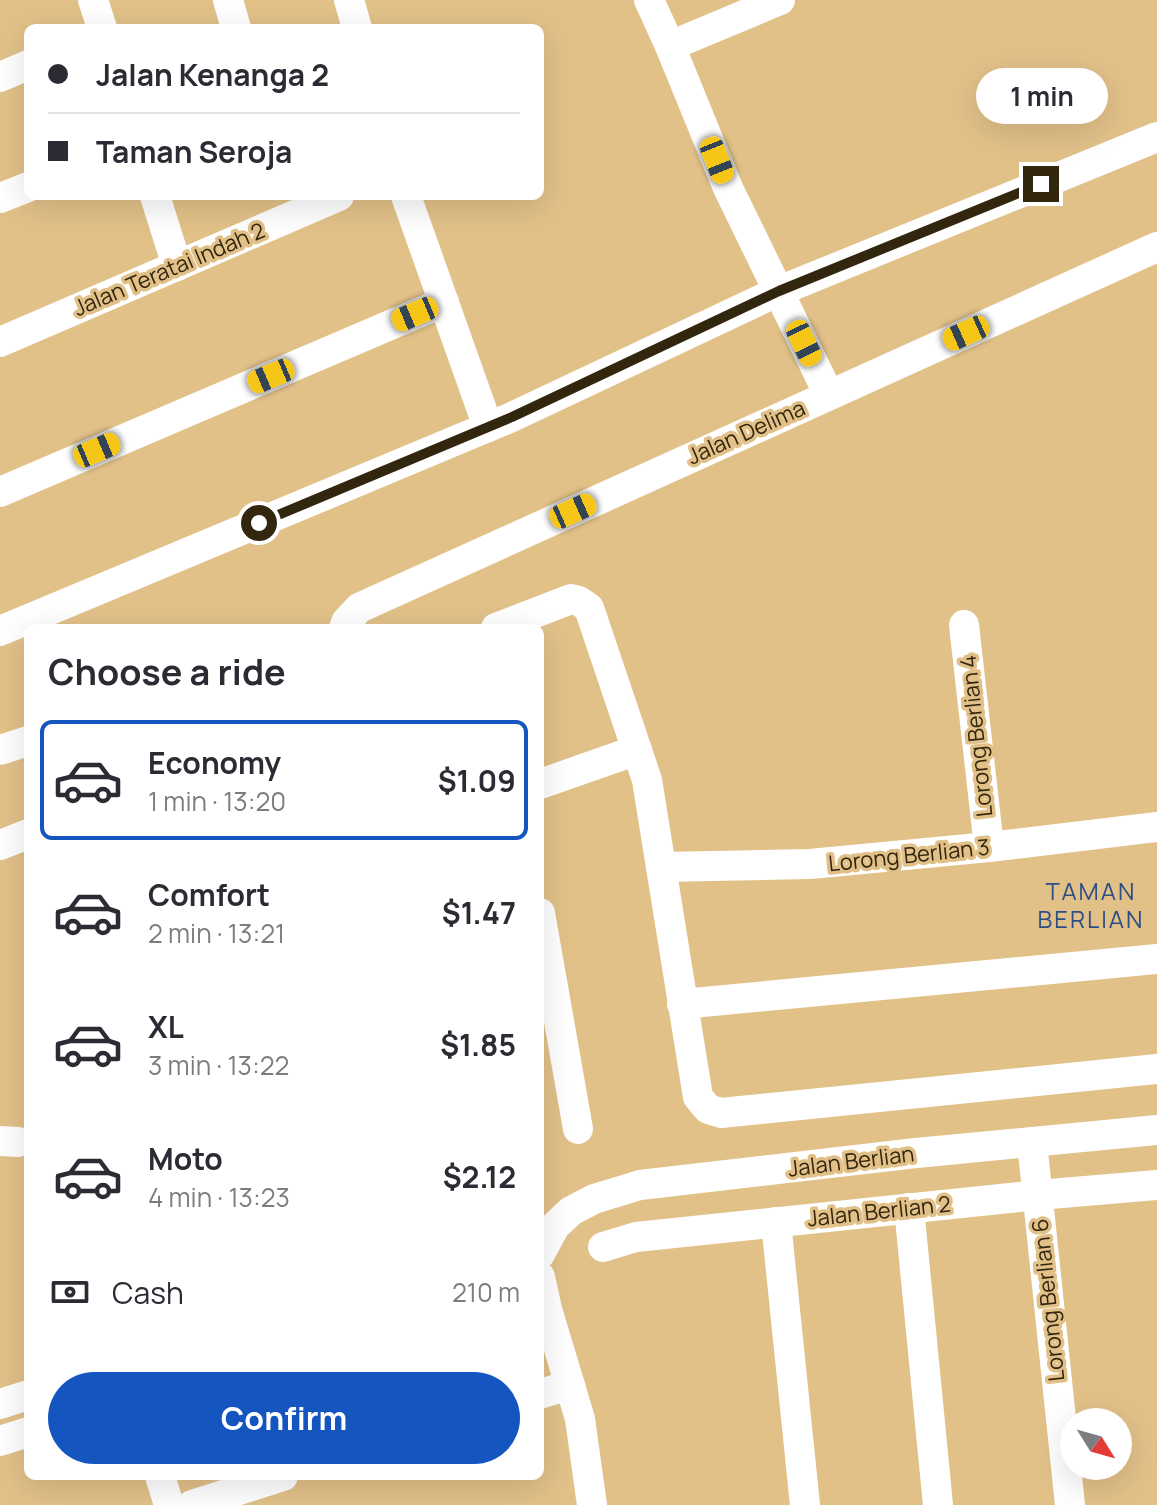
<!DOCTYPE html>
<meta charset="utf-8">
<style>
:root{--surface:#fff;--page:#f2f2f3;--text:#2b2b33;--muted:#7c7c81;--line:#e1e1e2;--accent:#1555c0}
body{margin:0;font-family:Manrope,sans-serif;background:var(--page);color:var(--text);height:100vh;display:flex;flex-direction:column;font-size:30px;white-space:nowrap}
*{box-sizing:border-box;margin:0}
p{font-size:26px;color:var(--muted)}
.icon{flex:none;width:44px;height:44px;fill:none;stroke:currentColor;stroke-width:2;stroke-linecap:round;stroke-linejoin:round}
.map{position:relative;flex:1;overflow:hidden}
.panel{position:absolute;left:24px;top:624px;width:520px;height:856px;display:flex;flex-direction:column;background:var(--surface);border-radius:12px;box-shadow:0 8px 32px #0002}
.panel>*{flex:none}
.top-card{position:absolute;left:24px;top:24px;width:520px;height:176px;border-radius:12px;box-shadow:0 8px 32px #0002;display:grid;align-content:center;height:176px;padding:0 24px;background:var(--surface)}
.needle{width:52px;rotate:127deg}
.controls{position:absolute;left:1060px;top:1408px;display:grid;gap:16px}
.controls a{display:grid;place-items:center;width:72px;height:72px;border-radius:50%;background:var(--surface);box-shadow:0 8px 32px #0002;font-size:40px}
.end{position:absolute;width:36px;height:36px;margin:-18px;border:10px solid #33260f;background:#fff;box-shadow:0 0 0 4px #fff}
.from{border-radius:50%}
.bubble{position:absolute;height:56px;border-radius:28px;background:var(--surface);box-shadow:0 8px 32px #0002;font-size:26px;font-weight:700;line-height:56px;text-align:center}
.car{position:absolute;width:24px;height:48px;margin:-24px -12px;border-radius:10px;box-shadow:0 0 6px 2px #0007;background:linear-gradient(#f5c518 24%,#345 0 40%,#f5c518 0 76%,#345 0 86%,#f5c518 0)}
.top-card b{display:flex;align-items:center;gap:28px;height:76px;font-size:30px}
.top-card b+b{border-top:2px solid var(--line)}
.top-card i{width:20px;height:20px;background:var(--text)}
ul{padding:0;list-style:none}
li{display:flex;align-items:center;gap:24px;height:120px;margin:0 16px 12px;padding:0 8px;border:4px solid transparent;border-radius:12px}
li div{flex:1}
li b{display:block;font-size:30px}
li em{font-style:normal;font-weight:700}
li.current{border-color:var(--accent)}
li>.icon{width:72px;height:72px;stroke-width:1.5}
h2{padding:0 24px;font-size:36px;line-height:96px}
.pay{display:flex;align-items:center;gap:20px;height:88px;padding:0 24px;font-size:30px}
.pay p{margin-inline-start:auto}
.cta{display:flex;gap:16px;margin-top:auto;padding:16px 24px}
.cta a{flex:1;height:92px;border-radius:48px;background:var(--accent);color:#fff;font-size:32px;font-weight:700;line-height:92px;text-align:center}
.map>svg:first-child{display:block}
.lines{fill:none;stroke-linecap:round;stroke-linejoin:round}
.minor{stroke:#fff;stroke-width:30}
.route{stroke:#33260f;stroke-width:10}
.labels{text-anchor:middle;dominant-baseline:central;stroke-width:7;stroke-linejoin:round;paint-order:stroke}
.street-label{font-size:22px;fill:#33260f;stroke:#e2c189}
.neighbourhood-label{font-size:24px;letter-spacing:2px;fill:#2d4d85;stroke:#e2c189}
</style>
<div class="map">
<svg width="1157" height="1505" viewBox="0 0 1157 1505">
<rect width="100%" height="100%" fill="#e2c189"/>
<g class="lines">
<g class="minor">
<polyline points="93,0 102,28"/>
<polyline points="228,0 236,28"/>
<polyline points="349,0 357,28"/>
<polyline points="649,0 670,46 728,188 829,395"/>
<polyline points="670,46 780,0"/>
<polyline points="0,77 28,65"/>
<polyline points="155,196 177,266"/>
<polyline points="406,196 488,427"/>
<polyline points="0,198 28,187"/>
<polyline points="0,342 339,196"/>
<polyline points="0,492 444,302"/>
<polyline points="964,625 989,847"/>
<polyline points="344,628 346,622 359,608 1157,247"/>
<polyline points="496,628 571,599 579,601 589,608 647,780 698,1097 708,1109 721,1113 1157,1069"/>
<polyline points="0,631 512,417 779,291 1157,137"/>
<polyline points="0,750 28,741"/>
<polyline points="540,784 637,750"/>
<polyline points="0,845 28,834"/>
<polyline points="661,867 810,864 989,847 1157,827"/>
<polyline points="540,913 578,1129"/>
<polyline points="682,1004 1157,959"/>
<polyline points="0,1141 18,1142"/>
<polyline points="1032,1142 1070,1505"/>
<polyline points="909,1208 938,1505"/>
<polyline points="776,1222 805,1505"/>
<polyline points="603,1247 636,1237 1038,1195 1157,1185"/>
<polyline points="540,1254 555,1226 571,1211 594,1199 640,1185 916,1153 1157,1130"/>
<polyline points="540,1277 547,1309 580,1419 592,1505"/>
<polyline points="540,1394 570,1385"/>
<polyline points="0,1404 28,1395"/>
<polyline points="0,1441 28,1432"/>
<polyline points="160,1476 169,1505"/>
<polyline points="192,1505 283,1476"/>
</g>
</g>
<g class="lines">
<polyline class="route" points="259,523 512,417 779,291 1041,184"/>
</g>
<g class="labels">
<g class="street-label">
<text transform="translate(169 269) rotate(-23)">Jalan Teratai Indah 2</text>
<text transform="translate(746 432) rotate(-24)">Jalan Delima</text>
<text transform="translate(976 736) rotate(-96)">Lorong Berlian 4</text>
<text transform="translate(909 855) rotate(-6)">Lorong Berlian 3</text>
<text transform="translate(851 1161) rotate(-7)">Jalan Berlian</text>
<text transform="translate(879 1211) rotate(-6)">Jalan Berlian 2</text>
<text transform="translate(1048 1300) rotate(-96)">Lorong Berlian 6</text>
</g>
<g class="neighbourhood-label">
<text x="1091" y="890">TAMAN<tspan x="1091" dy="28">BERLIAN</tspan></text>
</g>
</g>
</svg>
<div class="controls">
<a><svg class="needle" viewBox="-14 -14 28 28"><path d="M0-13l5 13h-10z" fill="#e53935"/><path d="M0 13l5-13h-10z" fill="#7c7c81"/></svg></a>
</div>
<i class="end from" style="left:259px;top:523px"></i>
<i class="end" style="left:1041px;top:184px"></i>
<div class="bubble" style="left:976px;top:68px;width:132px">1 min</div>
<i class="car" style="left:717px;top:160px;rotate:158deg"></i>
<i class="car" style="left:415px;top:314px;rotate:247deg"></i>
<i class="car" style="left:966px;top:333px;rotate:246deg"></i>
<i class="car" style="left:804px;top:343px;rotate:154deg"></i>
<i class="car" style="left:271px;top:376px;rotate:247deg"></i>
<i class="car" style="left:97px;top:450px;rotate:67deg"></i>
<i class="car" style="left:573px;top:511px;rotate:66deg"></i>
<div class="top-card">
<b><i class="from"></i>Jalan Kenanga 2</b>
<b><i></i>Taman Seroja</b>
</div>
<section class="panel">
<h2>Choose a ride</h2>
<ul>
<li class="current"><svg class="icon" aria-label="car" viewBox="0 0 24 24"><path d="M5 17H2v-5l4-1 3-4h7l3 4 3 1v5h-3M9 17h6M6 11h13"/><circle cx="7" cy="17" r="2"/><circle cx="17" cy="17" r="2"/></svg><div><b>Economy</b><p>1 min · 13:20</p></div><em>$1.09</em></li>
<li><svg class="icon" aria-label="car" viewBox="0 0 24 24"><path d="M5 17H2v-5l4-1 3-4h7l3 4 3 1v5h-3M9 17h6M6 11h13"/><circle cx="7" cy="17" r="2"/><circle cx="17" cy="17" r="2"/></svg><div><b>Comfort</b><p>2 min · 13:21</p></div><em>$1.47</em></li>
<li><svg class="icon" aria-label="car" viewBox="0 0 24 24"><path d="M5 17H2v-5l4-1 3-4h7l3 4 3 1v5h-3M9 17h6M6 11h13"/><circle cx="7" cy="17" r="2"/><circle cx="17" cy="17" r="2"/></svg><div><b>XL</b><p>3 min · 13:22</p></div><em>$1.85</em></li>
<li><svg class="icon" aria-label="car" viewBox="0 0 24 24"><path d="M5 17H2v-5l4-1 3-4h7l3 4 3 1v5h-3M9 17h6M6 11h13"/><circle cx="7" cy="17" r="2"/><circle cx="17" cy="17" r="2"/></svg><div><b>Moto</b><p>4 min · 13:23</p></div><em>$2.12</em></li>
</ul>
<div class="pay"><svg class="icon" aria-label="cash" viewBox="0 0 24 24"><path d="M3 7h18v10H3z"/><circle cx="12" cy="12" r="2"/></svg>Cash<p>210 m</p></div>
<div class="cta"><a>Confirm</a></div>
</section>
</div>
